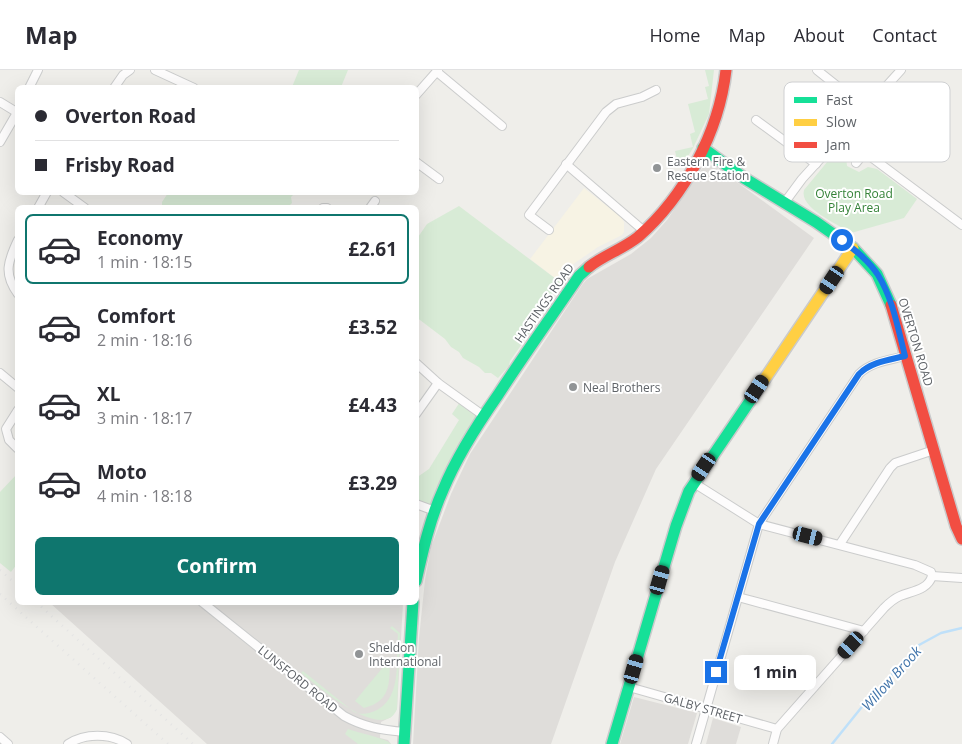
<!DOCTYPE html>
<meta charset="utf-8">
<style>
:root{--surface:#fff;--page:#f2f2f3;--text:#2b2b33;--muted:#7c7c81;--line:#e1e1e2;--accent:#0f766e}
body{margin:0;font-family:"Open Sans",sans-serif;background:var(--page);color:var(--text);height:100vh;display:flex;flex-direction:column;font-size:19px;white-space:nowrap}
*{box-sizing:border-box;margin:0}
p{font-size:16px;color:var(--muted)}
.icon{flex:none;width:28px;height:28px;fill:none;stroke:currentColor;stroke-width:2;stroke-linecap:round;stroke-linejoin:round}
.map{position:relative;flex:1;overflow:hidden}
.details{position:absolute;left:15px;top:135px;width:404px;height:400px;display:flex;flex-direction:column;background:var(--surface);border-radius:8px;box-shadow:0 5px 20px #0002}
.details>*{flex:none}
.guide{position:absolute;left:15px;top:15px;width:404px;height:110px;border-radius:8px;box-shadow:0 5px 20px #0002;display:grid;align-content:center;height:110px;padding:0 20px;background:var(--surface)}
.end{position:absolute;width:22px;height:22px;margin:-11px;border:6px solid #1a73e8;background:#fff;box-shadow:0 0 0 2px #fff}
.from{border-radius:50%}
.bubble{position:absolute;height:35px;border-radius:8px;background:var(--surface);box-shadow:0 5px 20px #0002;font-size:16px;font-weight:700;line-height:35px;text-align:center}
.car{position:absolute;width:15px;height:30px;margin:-15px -8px;border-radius:6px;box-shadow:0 0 4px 1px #0007;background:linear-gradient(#222 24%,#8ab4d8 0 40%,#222 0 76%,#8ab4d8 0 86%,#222 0)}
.guide b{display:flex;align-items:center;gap:18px;height:48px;font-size:19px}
.guide b+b{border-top:1px solid var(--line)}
.guide i{width:12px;height:12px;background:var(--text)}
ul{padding:9px 0 0;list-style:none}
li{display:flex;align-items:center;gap:15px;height:70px;margin:0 10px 8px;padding:0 10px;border:2px solid transparent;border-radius:8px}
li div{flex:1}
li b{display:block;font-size:19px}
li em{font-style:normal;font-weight:700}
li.selected{border-color:var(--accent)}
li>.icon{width:45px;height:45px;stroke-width:1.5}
.primary-button{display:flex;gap:10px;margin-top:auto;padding:10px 20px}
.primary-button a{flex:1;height:58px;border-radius:8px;background:var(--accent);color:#fff;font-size:20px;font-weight:700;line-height:58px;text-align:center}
header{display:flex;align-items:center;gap:30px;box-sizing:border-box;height:70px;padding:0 25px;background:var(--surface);border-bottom:1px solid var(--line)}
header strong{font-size:24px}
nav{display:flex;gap:28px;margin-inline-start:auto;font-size:18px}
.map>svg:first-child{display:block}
.commercial{fill:#f7f3e4}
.industrial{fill:#dfddda}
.green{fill:#d8ebd6}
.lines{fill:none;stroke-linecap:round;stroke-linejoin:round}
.stream{stroke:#bfe0f9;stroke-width:2.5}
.street-casing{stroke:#cbcccc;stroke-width:10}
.fast-casing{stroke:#cacacb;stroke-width:14}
.slow-casing{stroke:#cacacb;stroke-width:14}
.jam-casing{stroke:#cacacb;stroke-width:14}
.street{stroke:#fdfcfc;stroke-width:8}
.fast{stroke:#16e098;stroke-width:11}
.slow{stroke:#ffcf43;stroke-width:11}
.jam{stroke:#f24e42;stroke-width:11}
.rail{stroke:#e4e4e4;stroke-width:2.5;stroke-dasharray:1 6;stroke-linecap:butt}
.route{stroke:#1a73e8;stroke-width:6}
.poi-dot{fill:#919496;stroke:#fff;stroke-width:2}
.labels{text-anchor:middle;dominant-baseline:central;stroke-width:4;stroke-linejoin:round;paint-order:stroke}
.poi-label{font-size:12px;fill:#5f6368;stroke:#fff;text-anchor:start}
.park-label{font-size:12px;fill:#348238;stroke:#fff}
.street-label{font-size:12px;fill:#5f6368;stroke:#fff}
.water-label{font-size:14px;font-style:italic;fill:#4174aa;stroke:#fff}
.key{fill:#fff;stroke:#cfd0d2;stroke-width:1}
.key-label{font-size:14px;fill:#5f6368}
</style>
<header>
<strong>Map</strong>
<nav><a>Home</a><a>Map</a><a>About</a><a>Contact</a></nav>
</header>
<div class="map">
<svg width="962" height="674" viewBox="0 0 962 674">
<rect width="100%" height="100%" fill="#efeeea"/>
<polygon class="commercial" points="584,118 621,147 624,152 624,162 622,165 598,177 572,195 560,212 530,189"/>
<g class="industrial">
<polygon points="711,95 716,97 814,168 656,399 615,492 551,674 413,674 419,568 425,510 431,477 451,424 470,384 582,215 587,209 631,184 651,168 667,150 703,97"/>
<polygon points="50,533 403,533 397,639 391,647 381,652 380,668 388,670 391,674 207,674"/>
<polygon points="634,627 697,643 688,674 620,674"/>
<polygon points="713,648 741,657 736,674 706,674"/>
</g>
<g class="green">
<polygon points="299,0 348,0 341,17 292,17"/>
<polygon points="705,0 714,0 709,44 693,78 682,96 678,94 675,81 693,77 690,64 695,62 688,34 708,29 705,17 709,16"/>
<path d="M842,74L845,76L847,96L859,102L868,97L877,99L917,129L904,148L851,163C838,154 799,138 804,120Z"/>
<polygon points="168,123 168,122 295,123 291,127 292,133 288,137 162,137 162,132"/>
<polygon points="459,136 560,212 542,237 536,254 510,291 509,296 498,308 491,303 485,303 479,297 463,288 459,282 451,277 445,269 416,247 416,170 427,154"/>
<polygon points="460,332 484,346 435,441 416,434 416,408 429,399 459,350 452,344"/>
<polygon points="17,404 17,494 11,502 0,493 0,422"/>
<path d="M392,556L400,563L397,639C383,674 317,615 301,603L303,601L354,642C362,645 369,644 377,640C402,627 396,589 398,564L390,558Z"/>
<path d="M389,590L390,591C389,614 391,631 364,638L355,631Z"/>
<path d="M348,659C358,663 386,668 391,674H358L345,664Z"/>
</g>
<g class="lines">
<polyline class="stream" points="832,674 861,638 919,575 941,563 962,558"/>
<defs>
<g id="street">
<polyline points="155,0 194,18"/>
<polyline points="817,0 866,39"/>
<polyline points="437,2 502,56"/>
<polyline points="29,18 38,0"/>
<polyline points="114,18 123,5 130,0"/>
<polyline points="416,25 438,0"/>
<polyline points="0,32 18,43"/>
<polyline points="756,50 816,94"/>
<polyline points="0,72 18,41"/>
<polyline points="851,72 962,155"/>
<polyline points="416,92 439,109"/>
<polyline points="856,93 865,82"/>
<polyline points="566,94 644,161"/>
<polyline points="63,122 85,138"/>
<polyline points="785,132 802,109 901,0"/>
<polyline points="38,138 47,122"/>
<polyline points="323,138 327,138"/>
<polyline points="370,138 375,131"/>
<polyline points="549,160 529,145 606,42 616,34 642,27 656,20"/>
<path d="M18,170C8,191 3,204 18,224"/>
<polyline points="416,293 438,313 484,346"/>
<polyline points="0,303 18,318"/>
<polyline points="18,340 6,359 9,370 18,379"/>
<polyline points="416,344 438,313"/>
<polyline points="694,413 759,454 915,495 931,502 932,506"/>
<polyline points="416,434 435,441"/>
<polyline points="840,474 890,398 895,393 934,380"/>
<polyline points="932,506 962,508"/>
<polyline points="738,527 864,561"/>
<path d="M202,532L344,646C364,657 381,660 405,662"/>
<polyline points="629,617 777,659"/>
<polyline points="0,667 8,674"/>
<path d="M68,674C85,663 110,663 127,674"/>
<path d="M696,674L759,454L859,304C871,292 889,290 905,286"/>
<path d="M773,674L777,659L884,538C889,533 893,529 900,526C912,521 928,520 932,506"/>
</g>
<g id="fast">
<polyline points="703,78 744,108 816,152 853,178 877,204 891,235"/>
<path d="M416,511C423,480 430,449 443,420C457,386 477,355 498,325C524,285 552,246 579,206L589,197"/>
<polyline points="404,674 413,532"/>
<polyline points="612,674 676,456 689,421 758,319"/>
</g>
<polyline id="slow" points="758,319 853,178"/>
<g id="jam">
<path d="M589,197C604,185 623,179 638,167C685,126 719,62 726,0"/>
<polyline points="891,235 956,456 962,469"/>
</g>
</defs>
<use href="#street" class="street-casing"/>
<use href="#fast" class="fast-casing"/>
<use href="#slow" class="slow-casing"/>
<use href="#jam" class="jam-casing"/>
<use href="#street" class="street"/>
<use href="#fast" class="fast"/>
<use href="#slow" class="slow"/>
<use href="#jam" class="jam"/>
<g class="rail">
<polyline points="0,500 18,516"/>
<polyline points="0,524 168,674"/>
<polyline points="36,532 193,674"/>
</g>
</g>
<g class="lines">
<path class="route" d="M716,602L759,454L859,304C871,292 889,290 905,286C898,259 893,229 878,205C869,191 855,180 842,170"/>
</g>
<g class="poi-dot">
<circle cx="657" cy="98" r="5"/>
<circle cx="573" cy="317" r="5"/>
<circle cx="359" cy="584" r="5"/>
</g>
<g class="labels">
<g class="poi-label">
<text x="667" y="91">Eastern Fire &amp;<tspan x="667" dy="14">Rescue Station</tspan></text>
<text x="583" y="317">Neal Brothers</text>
<text x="369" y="577">Sheldon<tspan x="369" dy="14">International</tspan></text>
</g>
<g class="park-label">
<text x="854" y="123">Overton Road<tspan x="854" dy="14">Play Area</tspan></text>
</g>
<g class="street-label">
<text transform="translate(544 233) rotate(-55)">HASTINGS ROAD</text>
<text transform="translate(916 272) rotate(73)">OVERTON ROAD</text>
<text transform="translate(298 609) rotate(39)">LUNSFORD ROAD</text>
<text transform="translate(703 638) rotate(16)">GALBY STREET</text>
</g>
<g class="water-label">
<text transform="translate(891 608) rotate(-48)">Willow Brook</text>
</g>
</g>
<rect x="784" y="12" width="166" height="80" rx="8" class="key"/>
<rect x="794" y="27" width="23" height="6" fill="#16e098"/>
<rect x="794" y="49" width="23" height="7" fill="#ffcf43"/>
<rect x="794" y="72" width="23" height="6" fill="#f24e42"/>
<g class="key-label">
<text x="826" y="35">Fast</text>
<text x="826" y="57">Slow</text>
<text x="826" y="80">Jam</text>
</g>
</svg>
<i class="end from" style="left:842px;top:170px"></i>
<i class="end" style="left:716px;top:602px"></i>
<div class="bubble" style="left:734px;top:585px;width:82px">1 min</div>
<i class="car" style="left:832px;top:210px;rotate:214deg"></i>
<i class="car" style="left:757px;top:319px;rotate:34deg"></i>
<i class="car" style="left:704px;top:397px;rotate:214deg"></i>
<i class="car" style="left:808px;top:466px;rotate:104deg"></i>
<i class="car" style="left:660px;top:510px;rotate:16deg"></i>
<i class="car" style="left:851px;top:575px;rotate:222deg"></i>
<i class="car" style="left:634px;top:599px;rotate:16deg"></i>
<div class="guide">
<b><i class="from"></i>Overton Road</b>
<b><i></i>Frisby Road</b>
</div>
<section class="details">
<ul>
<li class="selected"><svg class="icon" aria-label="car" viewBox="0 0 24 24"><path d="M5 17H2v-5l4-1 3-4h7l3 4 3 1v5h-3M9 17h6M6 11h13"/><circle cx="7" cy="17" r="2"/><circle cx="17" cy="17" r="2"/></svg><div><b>Economy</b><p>1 min · 18:15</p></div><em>£2.61</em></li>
<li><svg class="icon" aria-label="car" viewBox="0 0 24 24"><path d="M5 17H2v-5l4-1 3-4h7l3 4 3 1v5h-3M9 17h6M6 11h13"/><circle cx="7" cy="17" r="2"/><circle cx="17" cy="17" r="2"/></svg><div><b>Comfort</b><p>2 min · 18:16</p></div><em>£3.52</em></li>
<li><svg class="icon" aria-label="car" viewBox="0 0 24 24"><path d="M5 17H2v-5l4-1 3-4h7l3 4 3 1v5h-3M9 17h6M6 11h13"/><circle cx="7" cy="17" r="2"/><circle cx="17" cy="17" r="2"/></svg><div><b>XL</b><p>3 min · 18:17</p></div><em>£4.43</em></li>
<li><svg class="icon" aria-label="car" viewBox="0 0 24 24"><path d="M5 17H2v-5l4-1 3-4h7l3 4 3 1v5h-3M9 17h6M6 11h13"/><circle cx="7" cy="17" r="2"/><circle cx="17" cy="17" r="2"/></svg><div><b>Moto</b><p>4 min · 18:18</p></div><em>£3.29</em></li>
</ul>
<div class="primary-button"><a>Confirm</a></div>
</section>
</div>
